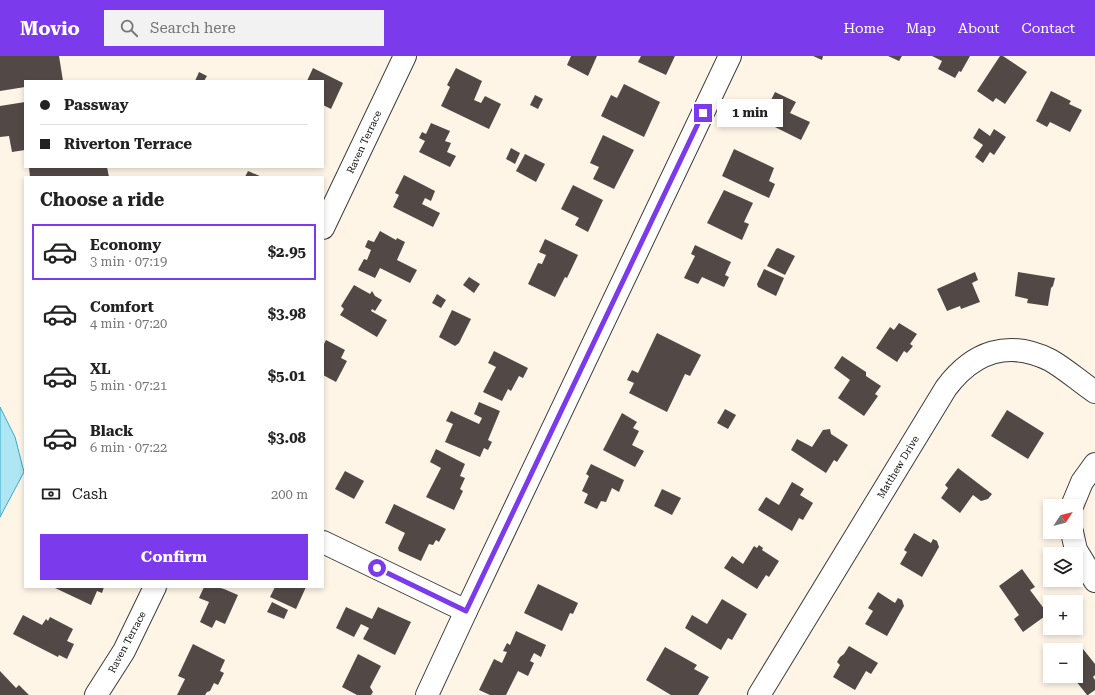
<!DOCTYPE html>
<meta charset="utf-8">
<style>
:root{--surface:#fff;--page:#f2f2f2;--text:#222;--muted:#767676;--line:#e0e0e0;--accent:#7c3aed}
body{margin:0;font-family:"Roboto Serif",serif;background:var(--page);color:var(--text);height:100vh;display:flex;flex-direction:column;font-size:15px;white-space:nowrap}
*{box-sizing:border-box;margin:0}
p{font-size:13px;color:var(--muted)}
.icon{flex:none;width:22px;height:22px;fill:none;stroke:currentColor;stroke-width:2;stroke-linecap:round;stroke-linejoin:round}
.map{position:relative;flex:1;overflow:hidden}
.sheet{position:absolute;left:24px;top:120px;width:300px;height:412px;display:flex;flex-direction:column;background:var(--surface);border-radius:0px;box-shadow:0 2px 6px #0003}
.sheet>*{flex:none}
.top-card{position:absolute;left:24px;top:24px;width:300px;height:88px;border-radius:0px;box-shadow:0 2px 6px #0003;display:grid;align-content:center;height:88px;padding:0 16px;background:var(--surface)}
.needle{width:26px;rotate:54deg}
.controls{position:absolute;left:1043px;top:443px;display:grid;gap:8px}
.controls a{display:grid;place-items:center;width:40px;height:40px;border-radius:0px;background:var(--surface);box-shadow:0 2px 6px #0003;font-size:20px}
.end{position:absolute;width:18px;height:18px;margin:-9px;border:5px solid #7c3aed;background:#fff;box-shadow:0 0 0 2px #fff}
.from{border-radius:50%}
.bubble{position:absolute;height:28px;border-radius:0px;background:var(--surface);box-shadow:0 2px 6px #0003;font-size:13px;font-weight:700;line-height:28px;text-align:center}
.top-card b{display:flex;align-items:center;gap:14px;height:38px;font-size:15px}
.top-card b+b{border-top:1px solid var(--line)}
.top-card i{width:10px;height:10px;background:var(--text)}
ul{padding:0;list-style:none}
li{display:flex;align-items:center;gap:12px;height:56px;margin:0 8px 6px;padding:0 8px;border:2px solid transparent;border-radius:0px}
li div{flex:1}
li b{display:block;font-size:15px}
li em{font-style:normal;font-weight:700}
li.active{border-color:var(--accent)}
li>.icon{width:36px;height:36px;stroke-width:1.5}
h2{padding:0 16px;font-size:18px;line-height:48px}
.pay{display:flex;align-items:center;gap:10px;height:44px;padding:0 16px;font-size:15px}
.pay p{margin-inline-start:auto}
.button{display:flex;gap:8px;margin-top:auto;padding:8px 16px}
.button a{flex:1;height:46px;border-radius:0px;background:var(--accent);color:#fff;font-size:16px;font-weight:700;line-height:46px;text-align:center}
header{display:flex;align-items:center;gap:24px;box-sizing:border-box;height:56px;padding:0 20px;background:var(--accent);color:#fff}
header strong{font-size:19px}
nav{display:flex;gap:22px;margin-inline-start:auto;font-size:14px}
.search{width:280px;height:36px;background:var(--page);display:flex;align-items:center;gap:10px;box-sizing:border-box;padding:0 14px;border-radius:0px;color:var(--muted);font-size:15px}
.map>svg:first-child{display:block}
.water{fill:#aee7f3;stroke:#38aac7}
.building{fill:#524947}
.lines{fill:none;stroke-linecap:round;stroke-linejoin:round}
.minor-casing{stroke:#3d3d3d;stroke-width:24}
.minor{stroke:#fff;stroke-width:22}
.route{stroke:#7c3aed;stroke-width:5}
.labels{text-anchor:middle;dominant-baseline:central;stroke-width:4;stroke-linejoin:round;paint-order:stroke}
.street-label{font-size:10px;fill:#0a0a0a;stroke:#fff}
</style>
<header>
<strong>Movio</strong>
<div class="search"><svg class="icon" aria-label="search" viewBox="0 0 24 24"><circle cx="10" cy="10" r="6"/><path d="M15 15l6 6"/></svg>Search here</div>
<nav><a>Home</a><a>Map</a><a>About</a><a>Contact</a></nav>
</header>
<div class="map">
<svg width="1095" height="639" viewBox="0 0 1095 639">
<rect width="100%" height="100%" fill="#fef5e7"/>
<polygon class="water" points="0,351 15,381 24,416 0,461"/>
<g class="building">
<polygon points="0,0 59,0 63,25 25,25 25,31 0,35"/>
<polygon points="571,0 597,0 588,20 567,9"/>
<polygon points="641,0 675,0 666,19 638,6"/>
<polygon points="813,0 823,0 822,4"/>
<polygon points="888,0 902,0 899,5"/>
<polygon points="932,0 970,0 961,16 959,15 955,22 938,13 942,5"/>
<polygon points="1000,0 1003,0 1027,16 1005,48 996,42 993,46 977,35"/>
<polygon points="313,12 343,27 331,53 323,49 323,25 307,25"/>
<polygon points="456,12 482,25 474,44 481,47 485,40 501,48 489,73 441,50 450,31 447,29"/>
<polygon points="199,16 207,20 204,25 195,25"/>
<polygon points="624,28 660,46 644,81 601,60 611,39 617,42"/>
<polygon points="1051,35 1071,45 1069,48 1082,54 1070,76 1050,66 1047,71 1036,65"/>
<polygon points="775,36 796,46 790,57 810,66 801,84 761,64"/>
<polygon points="535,39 543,43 538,53 530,49"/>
<polygon points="25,46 25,94 12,96 9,80 0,81 0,50"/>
<polygon points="431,67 450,75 445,85 451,87 447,96 456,100 450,111 419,96 425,85 419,82 422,76 426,78"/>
<polygon points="979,72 990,80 994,73 1006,81 994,99 990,96 983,107 975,101 983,89 973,82"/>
<polygon points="603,79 634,94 614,133 593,123 599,111 590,107"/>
<polygon points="511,92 520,97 515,108 506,103"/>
<polygon points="734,93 774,112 769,125 775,128 769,142 722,120"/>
<polygon points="525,98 545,108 536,126 516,115"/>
<polygon points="29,111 107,111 109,121 30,121"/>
<polygon points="248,115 262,121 245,121"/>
<polygon points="404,119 435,135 431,145 425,142 422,148 440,157 433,171 393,151 399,139 395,137"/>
<polygon points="573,129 603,144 588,176 575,169 579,162 561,153"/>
<polygon points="724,134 753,147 744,166 749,168 742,184 707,167"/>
<polygon points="380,175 396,184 397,182 405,186 397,204 417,214 410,227 380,212 375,222 358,214 364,203 367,204 371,194 365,191 368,184 374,186"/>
<polygon points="545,183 578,199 567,222 565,221 555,241 528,228 538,207 542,208 546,199 539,196"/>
<polygon points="695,189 731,206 725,219 729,221 724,231 702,221 698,228 684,222 695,200 691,198"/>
<polygon points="778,192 795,200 785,219 767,210 776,193"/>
<polygon points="764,213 784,222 776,240 758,231 757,228"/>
<polygon points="975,216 978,224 972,227 980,246 961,253 960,250 947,255 937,233"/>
<polygon points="1018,216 1055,222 1053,230 1051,232 1048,250 1027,247 1028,243 1015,240"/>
<polygon points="469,221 480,228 474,237 463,229"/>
<polygon points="354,229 370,238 372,235 375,240 382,244 375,255 372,253 371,255 387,264 377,281 340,259 344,253 341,250"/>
<polygon points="437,238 446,244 441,252 432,247"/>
<polygon points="452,254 471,263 459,287 455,290 439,281"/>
<polygon points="899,267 917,278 910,288 913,290 907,297 904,295 897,306 876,292 890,271 894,274"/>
<polygon points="657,277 701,299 690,320 685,318 667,356 629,337 634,327 627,324 632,314 638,317"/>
<polygon points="326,284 345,294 341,302 347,305 336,326 323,319 323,290"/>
<polygon points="494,295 528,312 523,322 519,320 511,335 508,333 502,345 483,336 496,311 488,307"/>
<polygon points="842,300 866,316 866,320 881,330 875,338 878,340 864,360 838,342 850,324 834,312"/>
<polygon points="479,346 500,355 488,384 492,386 488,394 484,392 480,401 445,386 453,368 446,365 451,355 479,368 482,362 474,358"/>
<polygon points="725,353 736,359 728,373 717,367"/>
<polygon points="1007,354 1044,377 1028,403 991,380"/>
<polygon points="622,357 637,366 633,372 639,375 632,389 644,395 635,411 603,394"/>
<polygon points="830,373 831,378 848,389 837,406 834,404 826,417 791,394 797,383 812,391 823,374"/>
<polygon points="436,393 465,408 460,420 465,422 460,433 463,435 454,454 426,441 441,412 430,406"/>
<polygon points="591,408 624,424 619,436 612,432 606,446 601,445 597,453 584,447 588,438 582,435 589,420 586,418"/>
<polygon points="958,412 992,438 988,443 981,445 973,439 960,457 941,442 948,432 945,429"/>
<polygon points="345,415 364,425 354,443 335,433"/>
<polygon points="792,426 804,433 800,439 813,447 803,464 799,462 792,475 758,454 766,441 779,449"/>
<polygon points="662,433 681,442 672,459 654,450"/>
<polygon points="394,448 446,473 439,486 436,484 433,489 429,488 421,505 399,495 398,492 405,477 385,467"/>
<polygon points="914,477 931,487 933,483 937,485 939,491 922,521 900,508 907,496 904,494"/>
<polygon points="759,489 763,492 762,494 779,505 769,521 766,519 757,533 724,512 732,500 743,508 754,490 757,492"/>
<polygon points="1022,513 1035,531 1030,534 1048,558 1023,576 1014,563 1019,559 999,530"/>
<polygon points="538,528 578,547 573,558 570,557 562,575 524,557"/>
<polygon points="53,531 104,531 102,537 97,535 91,549"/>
<polygon points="204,531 217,531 224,533 238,539 225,568 216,564 212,572 200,566 209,546 199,542"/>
<polygon points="275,531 306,531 296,553 270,541"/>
<polygon points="878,536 895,547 898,542 902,544 904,550 887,580 865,568 873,555 868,552"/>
<polygon points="722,543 747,558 732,584 728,582 721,594 685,572 692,559 707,568"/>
<polygon points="272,546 288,554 284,563 267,556"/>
<polygon points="346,551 372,563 378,551 411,566 395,599 363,583 369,572 361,568 354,581 336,572"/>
<polygon points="23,559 42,569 46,563 48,565 50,561 73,573 67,585 74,588 67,603 59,599 58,601 13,578"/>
<polygon points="516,575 546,589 541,601 534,597 530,605 534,607 528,620 518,615 506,639 490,639 479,634 494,603 502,607 507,596 503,595 507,587 510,589"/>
<polygon points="193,588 225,604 220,615 224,617 218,629 214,627 210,635 207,636 205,639 177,639 185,623 178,620"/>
<polygon points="1079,588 1095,608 1095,619 1093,621 1095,624 1095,634 1088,639 1087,639 1072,620 1076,620 1076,594 1071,594"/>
<polygon points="849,590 878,607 871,618 866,615 855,634 833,621 840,609 837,606 840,601 844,598"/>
<polygon points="665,591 697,609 694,613 709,621 698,639 671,639 646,624"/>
<polygon points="358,598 381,610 370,631 373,636 371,639 357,639 342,631"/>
<polygon points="0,615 16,632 19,629 29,639 0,639"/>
</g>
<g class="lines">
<defs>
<g id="minor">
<polyline points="323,172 405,0"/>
<polyline points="1072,450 1082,426 1095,408"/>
<polyline points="1072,476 1076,494 1095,525"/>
<polyline points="323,486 466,555"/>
<polyline points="96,639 124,595 155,531"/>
<polyline points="427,639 466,555 730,0"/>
<path d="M759,639L946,332C973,296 1008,283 1050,304C1066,313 1080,326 1095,336"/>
</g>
</defs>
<use href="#minor" class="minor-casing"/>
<use href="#minor" class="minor"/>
</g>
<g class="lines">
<polyline class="route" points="377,512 466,555 703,57"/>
</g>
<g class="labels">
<g class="street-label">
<text transform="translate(364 86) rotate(-65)">Raven Terrace</text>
<text transform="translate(898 411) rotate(-59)">Matthew Drive</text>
<text transform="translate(127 586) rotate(-62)">Raven Terrace</text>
</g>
</g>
</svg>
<div class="controls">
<a><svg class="needle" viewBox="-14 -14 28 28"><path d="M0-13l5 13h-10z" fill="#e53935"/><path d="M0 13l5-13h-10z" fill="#767676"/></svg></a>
<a><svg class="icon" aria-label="layers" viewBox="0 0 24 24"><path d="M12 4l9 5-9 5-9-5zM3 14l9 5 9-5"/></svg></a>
<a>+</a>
<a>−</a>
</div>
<i class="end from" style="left:377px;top:512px"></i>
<i class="end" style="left:703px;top:57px"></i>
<div class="bubble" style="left:717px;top:43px;width:66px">1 min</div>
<div class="top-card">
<b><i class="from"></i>Passway</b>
<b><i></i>Riverton Terrace</b>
</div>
<section class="sheet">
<h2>Choose a ride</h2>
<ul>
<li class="active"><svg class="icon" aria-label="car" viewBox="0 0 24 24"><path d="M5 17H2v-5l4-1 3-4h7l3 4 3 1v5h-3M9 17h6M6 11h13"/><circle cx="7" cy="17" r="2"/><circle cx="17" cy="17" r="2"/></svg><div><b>Economy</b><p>3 min · 07:19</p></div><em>$2.95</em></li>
<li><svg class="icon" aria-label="car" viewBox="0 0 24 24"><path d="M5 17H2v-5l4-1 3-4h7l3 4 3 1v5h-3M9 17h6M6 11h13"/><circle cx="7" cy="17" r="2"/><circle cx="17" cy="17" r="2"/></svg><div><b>Comfort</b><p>4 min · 07:20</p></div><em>$3.98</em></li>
<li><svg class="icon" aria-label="car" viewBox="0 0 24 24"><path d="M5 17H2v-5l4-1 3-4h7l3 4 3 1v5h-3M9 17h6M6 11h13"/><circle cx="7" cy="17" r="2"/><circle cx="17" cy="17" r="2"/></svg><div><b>XL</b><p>5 min · 07:21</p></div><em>$5.01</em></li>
<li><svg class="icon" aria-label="car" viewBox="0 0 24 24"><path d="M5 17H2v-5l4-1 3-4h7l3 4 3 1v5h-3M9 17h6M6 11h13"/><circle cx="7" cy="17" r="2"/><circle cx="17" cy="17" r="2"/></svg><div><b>Black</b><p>6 min · 07:22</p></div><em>$3.08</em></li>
</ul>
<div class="pay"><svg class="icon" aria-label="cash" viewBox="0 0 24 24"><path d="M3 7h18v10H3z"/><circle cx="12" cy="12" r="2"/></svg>Cash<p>200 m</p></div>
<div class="button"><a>Confirm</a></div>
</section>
</div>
